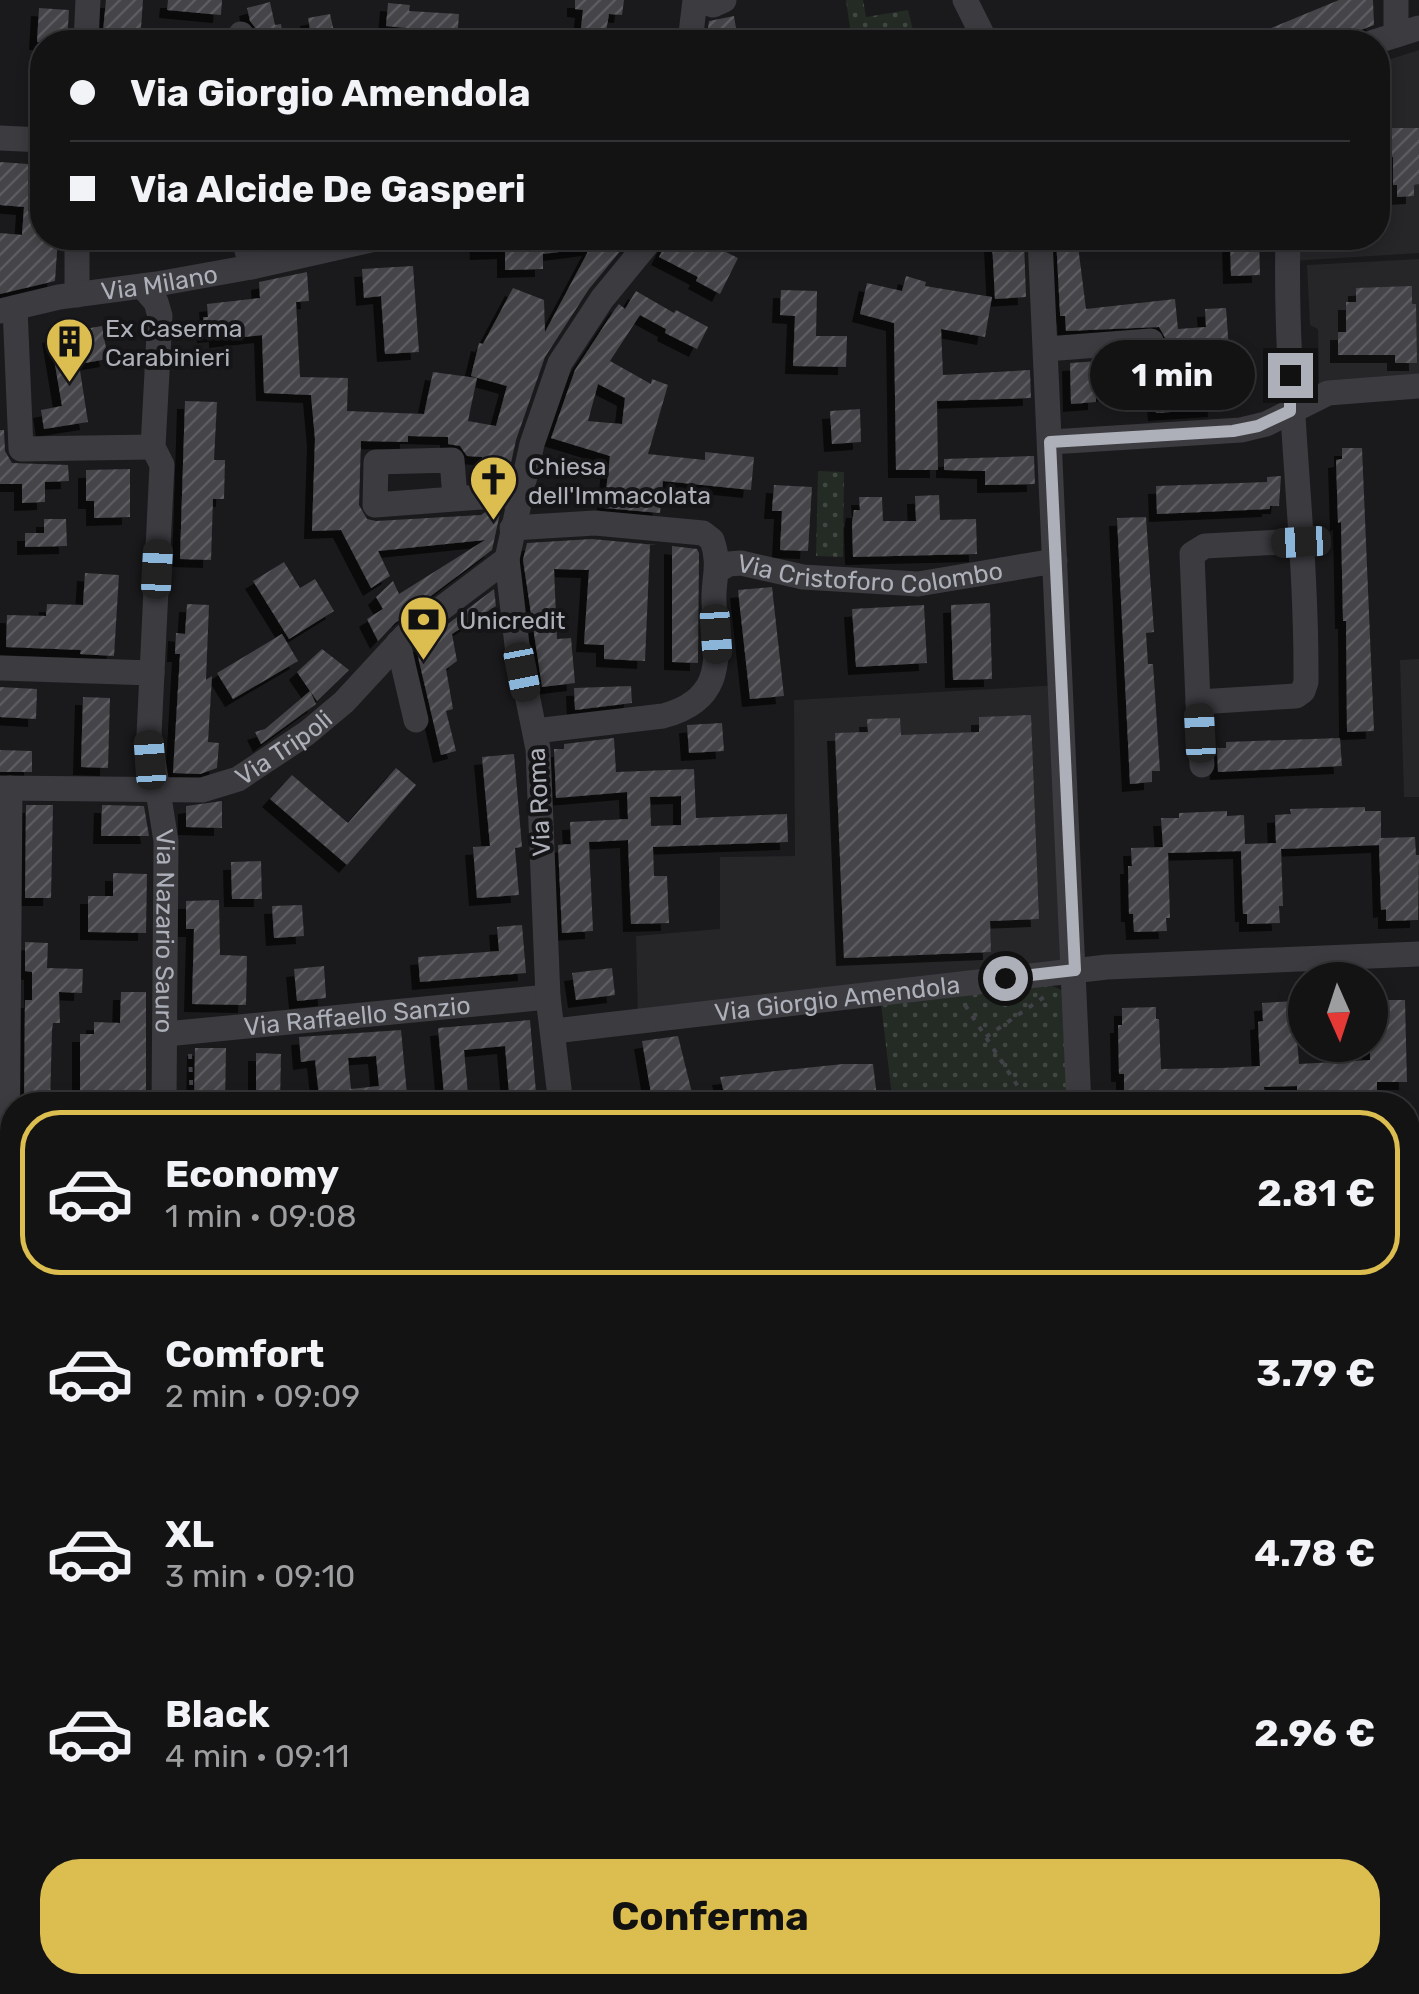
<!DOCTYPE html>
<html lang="it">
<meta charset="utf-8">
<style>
:root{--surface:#141314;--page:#1d1c1d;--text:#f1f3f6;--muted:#9d9ea0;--line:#333234;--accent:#dcbd50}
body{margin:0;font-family:Rubik,sans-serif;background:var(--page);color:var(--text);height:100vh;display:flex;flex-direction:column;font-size:38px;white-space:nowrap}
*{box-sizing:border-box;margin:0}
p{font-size:32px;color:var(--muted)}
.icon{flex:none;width:55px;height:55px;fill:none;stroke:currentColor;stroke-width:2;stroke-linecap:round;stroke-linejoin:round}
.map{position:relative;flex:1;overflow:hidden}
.side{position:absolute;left:0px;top:1092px;width:1420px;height:902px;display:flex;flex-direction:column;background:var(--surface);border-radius:40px 40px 0 0;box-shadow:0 5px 15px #0003,0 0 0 2px var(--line)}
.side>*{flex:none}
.guide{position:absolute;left:30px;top:30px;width:1360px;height:220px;border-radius:40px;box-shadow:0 5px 15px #0003,0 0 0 2px var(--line);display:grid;align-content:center;height:220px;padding:0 40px;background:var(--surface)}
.needle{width:65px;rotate:177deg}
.tools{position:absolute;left:1288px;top:962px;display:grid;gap:20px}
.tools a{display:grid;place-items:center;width:100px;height:100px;border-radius:50%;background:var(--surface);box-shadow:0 5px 15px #0003,0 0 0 2px var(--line);font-size:50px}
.end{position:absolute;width:45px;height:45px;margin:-22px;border:12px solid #adb0b9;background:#111;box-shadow:0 0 0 5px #111}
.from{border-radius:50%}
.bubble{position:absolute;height:70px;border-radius:35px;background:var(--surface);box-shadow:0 5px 15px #0003,0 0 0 2px var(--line);font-size:32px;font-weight:700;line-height:70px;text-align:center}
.car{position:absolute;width:30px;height:60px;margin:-30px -15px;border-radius:12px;box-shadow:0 0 8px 2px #0007;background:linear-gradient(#222 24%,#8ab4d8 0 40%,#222 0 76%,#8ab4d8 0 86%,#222 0)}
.guide b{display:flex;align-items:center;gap:35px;height:95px;font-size:38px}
.guide b+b{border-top:2px solid var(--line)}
.guide i{width:25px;height:25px;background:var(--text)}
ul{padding:18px 0 0;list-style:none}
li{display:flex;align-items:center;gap:30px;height:165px;margin:0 20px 15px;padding:0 20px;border:5px solid transparent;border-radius:40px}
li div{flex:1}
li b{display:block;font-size:38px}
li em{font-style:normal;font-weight:700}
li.on{border-color:var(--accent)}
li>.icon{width:90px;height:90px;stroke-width:1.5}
.button{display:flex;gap:20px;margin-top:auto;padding:20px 40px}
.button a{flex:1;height:115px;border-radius:40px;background:var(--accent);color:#111;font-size:40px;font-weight:700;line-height:115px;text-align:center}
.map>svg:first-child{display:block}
.built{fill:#262528}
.park{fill:url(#park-dots)}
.pitch{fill:#242b25}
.building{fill:url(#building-hatch);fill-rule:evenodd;filter:url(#shadow)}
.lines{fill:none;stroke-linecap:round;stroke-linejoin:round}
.minor-tunnel{stroke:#37373b;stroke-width:25;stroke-dasharray:25 12;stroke-linecap:butt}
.path{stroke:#414247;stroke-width:4;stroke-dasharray:5 8;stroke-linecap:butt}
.minor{stroke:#3b3b40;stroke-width:25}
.route{stroke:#adb0b9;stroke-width:12}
.labels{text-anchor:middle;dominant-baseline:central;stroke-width:8;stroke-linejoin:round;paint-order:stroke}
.street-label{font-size:25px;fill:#adb0b9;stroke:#151416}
.poi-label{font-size:25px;fill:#adb0b9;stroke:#151416;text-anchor:start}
</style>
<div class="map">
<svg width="1419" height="1994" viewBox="0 0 1419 1994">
<defs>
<pattern id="park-dots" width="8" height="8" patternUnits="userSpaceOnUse" patternTransform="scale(2.5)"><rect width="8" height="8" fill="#242b25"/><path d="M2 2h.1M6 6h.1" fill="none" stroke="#414743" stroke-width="1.8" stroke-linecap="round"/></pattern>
<pattern id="building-hatch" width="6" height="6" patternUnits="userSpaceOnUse" patternTransform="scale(2.5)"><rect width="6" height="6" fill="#444448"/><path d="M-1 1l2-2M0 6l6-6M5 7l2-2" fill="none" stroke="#5c5c60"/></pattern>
<filter id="shadow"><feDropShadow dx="-8" dy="8" stdDeviation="0" flood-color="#0009"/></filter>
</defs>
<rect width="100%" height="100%" fill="#1a191b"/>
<g class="built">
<polygon points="1419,50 1419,253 1292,261 1293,238 1378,238 1378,63"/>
<polygon points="1419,259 1419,378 1319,383 1318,329 1310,325 1307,265"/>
<polygon points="1419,659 1419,797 1404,797 1400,660"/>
<polygon points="1061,685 1075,970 638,1020 636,936 720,929 720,857 795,856 794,700"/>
</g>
<g class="park">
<polygon points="846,0 863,0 866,17 908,10 916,42 852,42"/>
<polygon points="818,471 844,472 843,557 816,556"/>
<polygon points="1050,985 1066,992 1067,1105 893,1105 881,1004"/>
</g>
<polygon class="pitch" points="265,1983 386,1983 387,1994 266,1994"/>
<g class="building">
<polygon points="106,0 143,0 140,42 102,42"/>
<polygon points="168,0 222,0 221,15 167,10"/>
<polygon points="575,0 624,0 622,15 609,14 606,32 581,28 583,10 575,9"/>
<polygon points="1339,0 1373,0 1374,25 1330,42 1237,42"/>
<polygon points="270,2 275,25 281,24 284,42 259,42 257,30 250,21 247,8"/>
<polygon points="388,3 410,5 409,11 459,14 457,42 426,42 427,30 386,26"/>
<polygon points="39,8 69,10 67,42 37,42"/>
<polygon points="330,14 335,36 312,41 308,18"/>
<polygon points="734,16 737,34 718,36 718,42 706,42 709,21"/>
<polygon points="1378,128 1419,128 1419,184 1414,185 1414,196 1397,197 1397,185 1393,185 1393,157 1378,157"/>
<polygon points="0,162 42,165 42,238 58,238 55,281 0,294 0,233 22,235 24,207 0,205"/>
<path d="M477,238H631L589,289L545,357L516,440L492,550L395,623L378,641L367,619L383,609L376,597L393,581L399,594L485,540L378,551L390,576L371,588L341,530L312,531L315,439L311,395L264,393L262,335L217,340V334L205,335L203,317H208L207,304L260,298L259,282L307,272L309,301L296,302L300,377L348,378L347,411L424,414L433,372L477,378L468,421L496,426L507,386L471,376L479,343L483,344L513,288L544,300L545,332L590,248L543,254V269L505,270V251L478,252ZM408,436L448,437V444L460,446L467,456L482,457L481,481L495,489V505L481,515L376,521L367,519L359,505L361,441L408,442Z"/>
<polygon points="669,238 706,238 704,241 738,258 720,294 696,281 698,277 659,257"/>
<polygon points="1056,238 1077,238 1086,309 1175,299 1178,329 1206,327 1205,309 1226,308 1229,350 1212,351 1216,409 1156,413 1153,377 1164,377 1162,352 1167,341 1159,327 1066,331 1065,316 1060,316 1060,313"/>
<polygon points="1230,238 1259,238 1260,275 1231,276"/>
<polygon points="1024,241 1026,297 995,299 992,242"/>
<polygon points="413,266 419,352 385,354 381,296 364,298 362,269"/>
<polygon points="906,276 926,282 925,286 992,297 985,337 941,329 943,375 1030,370 1031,398 937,401 938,470 896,470 894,323 860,314 867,283 902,291"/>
<polygon points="1412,286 1412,304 1416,304 1417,363 1395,363 1395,355 1338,355 1338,332 1346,332 1346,302 1356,302 1356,288"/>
<polygon points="781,290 817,291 816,336 847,336 846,367 793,366 795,316 780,315"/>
<path d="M636,291L674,313L676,310L708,327L697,349L665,333L666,329L640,315L610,361L651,384L652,379L668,385L648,454L705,460V452L754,457L751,490L663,481L660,513L604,508L610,456L551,438L575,370L615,309L619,304L625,309ZM598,384L625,398L622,424L588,421Z"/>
<polygon points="102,326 108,359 79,364 88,422 44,429 41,410 62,406 50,335"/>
<polygon points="1113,360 1115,393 1096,394 1096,402 1071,404 1070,363"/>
<polygon points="185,401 217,402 214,460 225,460 224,499 213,499 211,560 180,559"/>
<polygon points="860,409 861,442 832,444 830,411"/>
<polygon points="0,430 4,430 5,451 12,463 68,465 69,481 45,482 45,502 22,503 22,484 0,484"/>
<polygon points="1342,448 1362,448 1374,731 1347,732 1346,621 1343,621 1341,522 1338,523 1336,460 1342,459"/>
<polygon points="1034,456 1035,484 985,485 985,471 944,470 944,459"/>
<polygon points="130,469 130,517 94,518 94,501 86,501 86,470"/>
<polygon points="1281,476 1279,506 1270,506 1270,509 1157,514 1156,486 1267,482 1267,477"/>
<polygon points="774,485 812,487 808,551 780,550 782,511 772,511"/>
<polygon points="939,495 940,520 976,519 977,554 853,557 852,522 854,510 860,510 859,497 882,497 883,521 916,521 915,496"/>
<polygon points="1146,517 1154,632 1146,633 1148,664 1153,664 1160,771 1152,771 1152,782 1130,784 1117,518"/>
<polygon points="44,519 66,519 67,546 25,547 25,533 44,533"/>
<polygon points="592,539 656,545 650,545 645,661 604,659 604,645 584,644 589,570 554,569 557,639 571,638 575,683 542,687 523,560 527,543"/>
<polygon points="672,546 697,549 699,553 698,663 672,662"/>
<polygon points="284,562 300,588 315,579 334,611 289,639 253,581"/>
<polygon points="85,573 119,575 114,656 80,654 81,650 6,647 7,615 46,616 47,604 83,605"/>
<polygon points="772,587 784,696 750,699 738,590"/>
<polygon points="494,589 496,606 452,634 457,661 446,669 453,709 446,711 456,751 441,755 416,648"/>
<polygon points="990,603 992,679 953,680 951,605"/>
<polygon points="187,604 209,605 206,680 212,676 208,742 219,743 217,768 200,774 173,773 180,654 175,654 176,633 185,634"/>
<polygon points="924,605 927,663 856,667 852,609"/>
<polygon points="282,634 298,661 233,699 217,673"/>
<polygon points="322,649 349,670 317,701 310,691 316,704 261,744 255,732 265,729 310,691 297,672"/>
<polygon points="631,686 632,703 575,710 574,688"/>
<polygon points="0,687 37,689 36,719 0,717"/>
<polygon points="83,697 110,698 108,768 81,767"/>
<polygon points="1031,715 1039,919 990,921 991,952 844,958 835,733 868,732 867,719 900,718 901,735 979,732 979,717"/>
<polygon points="722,723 724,751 689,753 687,725"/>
<path d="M614,738L616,772L694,769L696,818L787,814L788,842L653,847L654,876H667L669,923L631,924L628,840L589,842L593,931L562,933L558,845L571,844L570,822L628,819L627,792L556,798L554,749H564V744ZM681,796V825L651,826L650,797Z"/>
<polygon points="1340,738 1342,766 1218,772 1217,748 1226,748 1226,742"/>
<polygon points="0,750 32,751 32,772 0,772"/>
<polygon points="514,754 522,847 515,848 519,895 477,898 473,847 490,846 482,757"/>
<polygon points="396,768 416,785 347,865 270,799 292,775 348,823"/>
<polygon points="222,801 222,828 186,827 186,806"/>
<polygon points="26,805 53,805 51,898 25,898"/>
<polygon points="102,805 144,806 149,836 101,836"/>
<polygon points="1365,807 1365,811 1381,811 1381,838 1415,837 1416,855 1419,855 1418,920 1386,921 1386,909 1381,910 1379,845 1281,849 1283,906 1279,906 1280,923 1247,924 1247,914 1243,914 1241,851 1168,853 1170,918 1166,918 1167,931 1134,932 1133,914 1129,914 1128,866 1132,866 1131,848 1163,847 1161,818 1179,818 1179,813 1227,811 1227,816 1244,815 1245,844 1276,843 1275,815 1291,814 1290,809"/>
<polygon points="261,861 262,899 232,899 231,862"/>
<polygon points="113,873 147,874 146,933 88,932 88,896 113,896"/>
<polygon points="219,900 220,955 247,956 246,1005 192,1004 194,929 186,929 186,901"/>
<polygon points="302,905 304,936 274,938 272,906"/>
<polygon points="522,925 526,973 420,982 418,957 499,951 497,927"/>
<polygon points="25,942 48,943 47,968 83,969 82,993 59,992 60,1023 53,1023 52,1030 50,1105 24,1105 25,1000 32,1000 32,972 25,971"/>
<polygon points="324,966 326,998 297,1001 294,969"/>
<polygon points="612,968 615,995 576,1000 572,973"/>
<polygon points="121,992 146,992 146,1105 80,1105 80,1034 94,1034 94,1022 120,1023"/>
<polygon points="1373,1000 1405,1000 1407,1082 1377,1082 1377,1100 1360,1101 1360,1105 1297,1103 1297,1086 1264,1087 1265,1104 1156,1105 1156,1091 1124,1092 1124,1074 1119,1074 1118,1025 1122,1025 1122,1008 1156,1007 1156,1019 1159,1019 1161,1069 1221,1068 1260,1066 1258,1022 1263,1021 1262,1003 1294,1001 1299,1064 1370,1060 1370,1011 1374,1011"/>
<polygon points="530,1020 537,1105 510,1105 505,1046 464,1050 469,1105 445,1105 438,1028"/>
<path d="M401,1030L408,1105H320L315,1060L301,1062L299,1037ZM376,1056L379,1086L351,1089L348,1058Z"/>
<polygon points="678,1036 695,1105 653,1105 642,1041"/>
<polygon points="195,1048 226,1048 225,1105 194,1105"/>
<polygon points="256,1053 281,1054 280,1105 256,1105"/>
<polygon points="843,1064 873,1064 877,1097 848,1105 727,1105 720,1077"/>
</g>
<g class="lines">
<polyline class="minor-tunnel" points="481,497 508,496"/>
<g class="path">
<polyline points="965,1005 1030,1105"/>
<polyline points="986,1037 1044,997"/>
<polyline points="190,1054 192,1105"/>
<polyline points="1408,1416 1419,1428"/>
<polyline points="1408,1560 1419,1557"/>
<polyline points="237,1982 238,1994"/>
</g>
<g class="minor">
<polyline points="700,0 713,5 724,0"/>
<polyline points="965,0 986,42"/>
<polyline points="241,34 243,42"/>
<polyline points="1396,35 1396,0"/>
<polyline points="86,42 88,0"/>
<polyline points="690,42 695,0"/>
<polyline points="1374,42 1419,28"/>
<polyline points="0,138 42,140"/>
<polyline points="244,238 251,267"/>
<polyline points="1040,238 1079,1105"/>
<path d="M1288,238C1284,386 1307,533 1306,682L1303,691L1296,696L1198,702L1192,554L1205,546L1301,541"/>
<path id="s1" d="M142,286L156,302L160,316L153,447L162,465L149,735L166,841L164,1105"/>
<polyline points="77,295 77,238"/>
<polyline points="15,308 21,449 153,447"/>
<path id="s2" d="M0,311L59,297L157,284L251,267L380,238"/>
<polyline points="1046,349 1151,341"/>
<polyline points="1051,442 1241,430 1266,424 1328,393 1419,386"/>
<polyline points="455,499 452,460 376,462 375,505 481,497"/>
<path d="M512,528L595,523L703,533L712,540C721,566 713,577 714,602C716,654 728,699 663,716L535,731"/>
<path id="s3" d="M718,570L729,564L741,563L803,577L918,584L1055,561"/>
<polyline points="398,643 416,720"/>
<polyline points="0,668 152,673"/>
<polyline points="1198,702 1202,765"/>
<path id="s4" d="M0,788L202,790L238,779L307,733L344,702L405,636L507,559"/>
<path id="s5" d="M554,1031L1107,967L1419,954"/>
<path id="s6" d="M166,1034L548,997"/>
<polyline points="561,1105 548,997 538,749 517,645 507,559 532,444 560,363 602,299 652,238"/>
<polyline points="0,1226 7,1184 10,788"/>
<polyline points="0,1685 12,1685"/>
<polyline points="212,1982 213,1994"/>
<polyline points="772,1982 772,1994"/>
<polyline points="1130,1982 1131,1994"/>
<polyline points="637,1989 658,1987 664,1982"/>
</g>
</g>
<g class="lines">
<polyline class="route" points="1005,978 1075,970 1050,442 1233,431 1258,426 1290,411 1290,375"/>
</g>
<defs>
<symbol id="building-pin" viewBox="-11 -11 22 30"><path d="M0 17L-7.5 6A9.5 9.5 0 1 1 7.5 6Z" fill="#dcbd50" stroke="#151416"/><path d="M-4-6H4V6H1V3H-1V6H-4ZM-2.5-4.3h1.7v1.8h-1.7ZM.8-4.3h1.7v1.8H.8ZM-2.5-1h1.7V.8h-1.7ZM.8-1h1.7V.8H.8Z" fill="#111"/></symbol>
<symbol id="church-pin" viewBox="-11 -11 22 30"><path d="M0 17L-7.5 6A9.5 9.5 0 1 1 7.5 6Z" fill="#dcbd50" stroke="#151416"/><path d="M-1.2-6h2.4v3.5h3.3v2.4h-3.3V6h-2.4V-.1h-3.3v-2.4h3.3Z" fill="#111"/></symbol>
<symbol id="bank-pin" viewBox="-11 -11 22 30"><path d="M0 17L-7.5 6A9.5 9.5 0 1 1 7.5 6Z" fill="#dcbd50" stroke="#151416"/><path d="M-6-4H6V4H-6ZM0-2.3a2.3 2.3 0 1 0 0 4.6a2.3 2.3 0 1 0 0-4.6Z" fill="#111"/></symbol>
</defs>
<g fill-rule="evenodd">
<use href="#building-pin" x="42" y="314" width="55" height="75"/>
<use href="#church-pin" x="466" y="452" width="55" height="75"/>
<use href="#bank-pin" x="396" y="592" width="55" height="75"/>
</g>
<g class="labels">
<g class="street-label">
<text stroke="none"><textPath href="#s2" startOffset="162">Via Milano</textPath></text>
<text stroke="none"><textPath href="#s3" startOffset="155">Via Cristoforo Colombo</textPath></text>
<text stroke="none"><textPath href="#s4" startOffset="295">Via Tripoli</textPath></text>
<text transform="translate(539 802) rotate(-93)">Via Roma</text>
<text stroke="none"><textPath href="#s1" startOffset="655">Via Nazario Sauro</textPath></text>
<text stroke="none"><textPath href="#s5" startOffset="285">Via Giorgio Amendola</textPath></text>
<text stroke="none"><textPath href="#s6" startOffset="192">Via Raffaello Sanzio</textPath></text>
</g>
<g class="poi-label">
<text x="105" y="328">Ex Caserma<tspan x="105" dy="29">Carabinieri</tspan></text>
<text x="528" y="466">Chiesa<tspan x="528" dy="29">dell'Immacolata</tspan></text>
<text x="459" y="620">Unicredit</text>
</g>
</g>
</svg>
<div class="tools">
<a><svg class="needle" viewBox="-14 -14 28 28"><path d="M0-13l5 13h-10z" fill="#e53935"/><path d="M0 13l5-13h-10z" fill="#9d9ea0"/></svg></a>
</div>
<i class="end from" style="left:1005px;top:978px"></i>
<i class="end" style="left:1290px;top:375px"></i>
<div class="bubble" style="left:1090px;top:340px;width:165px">1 min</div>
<i class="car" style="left:1301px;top:542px;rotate:267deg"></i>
<i class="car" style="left:157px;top:569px;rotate:3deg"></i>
<i class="car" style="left:716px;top:634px;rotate:176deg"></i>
<i class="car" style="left:522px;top:672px;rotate:169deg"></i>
<i class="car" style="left:1200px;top:733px;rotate:357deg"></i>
<i class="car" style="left:150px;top:760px;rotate:356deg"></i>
<div class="guide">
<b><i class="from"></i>Via Giorgio Amendola</b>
<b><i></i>Via Alcide De Gasperi</b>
</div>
<section class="side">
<ul>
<li class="on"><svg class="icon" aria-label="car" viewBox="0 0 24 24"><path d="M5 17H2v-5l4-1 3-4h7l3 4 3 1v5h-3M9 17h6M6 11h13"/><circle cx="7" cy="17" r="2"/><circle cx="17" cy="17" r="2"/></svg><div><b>Economy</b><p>1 min · 09:08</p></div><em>2.81 €</em></li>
<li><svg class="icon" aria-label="car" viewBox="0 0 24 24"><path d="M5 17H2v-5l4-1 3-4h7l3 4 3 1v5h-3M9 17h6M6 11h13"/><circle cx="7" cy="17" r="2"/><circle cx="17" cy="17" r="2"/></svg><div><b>Comfort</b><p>2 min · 09:09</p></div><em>3.79 €</em></li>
<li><svg class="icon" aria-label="car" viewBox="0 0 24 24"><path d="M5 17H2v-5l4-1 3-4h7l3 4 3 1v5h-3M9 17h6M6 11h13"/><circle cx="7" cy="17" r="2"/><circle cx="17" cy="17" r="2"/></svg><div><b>XL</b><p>3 min · 09:10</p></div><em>4.78 €</em></li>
<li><svg class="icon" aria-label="car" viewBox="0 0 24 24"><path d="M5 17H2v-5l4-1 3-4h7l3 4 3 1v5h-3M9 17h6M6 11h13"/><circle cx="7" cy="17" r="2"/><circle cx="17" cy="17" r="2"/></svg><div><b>Black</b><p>4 min · 09:11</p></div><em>2.96 €</em></li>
</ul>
<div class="button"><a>Conferma</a></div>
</section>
</div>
